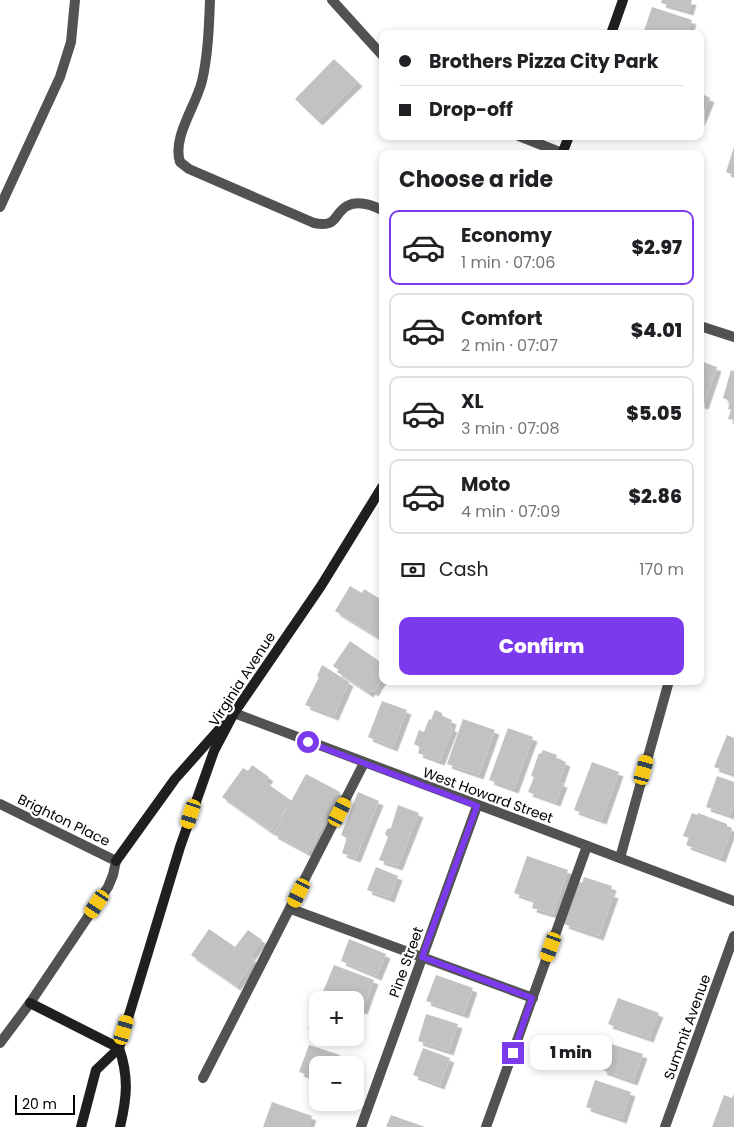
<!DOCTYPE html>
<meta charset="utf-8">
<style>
:root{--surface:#fff;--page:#f2f2f2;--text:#202124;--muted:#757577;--line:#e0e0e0;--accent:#7c3aed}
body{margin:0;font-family:Poppins,sans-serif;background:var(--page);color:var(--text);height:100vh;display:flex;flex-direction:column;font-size:19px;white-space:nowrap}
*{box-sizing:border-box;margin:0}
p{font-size:16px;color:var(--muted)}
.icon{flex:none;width:28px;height:28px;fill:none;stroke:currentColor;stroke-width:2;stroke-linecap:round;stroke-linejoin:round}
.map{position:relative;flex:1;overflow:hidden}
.panel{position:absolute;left:379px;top:150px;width:325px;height:535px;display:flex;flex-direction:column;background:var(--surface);border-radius:10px;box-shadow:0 2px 8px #0003}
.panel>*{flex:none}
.hud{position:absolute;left:379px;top:30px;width:325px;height:110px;border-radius:10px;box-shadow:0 2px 8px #0003;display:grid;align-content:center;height:110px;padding:0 20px;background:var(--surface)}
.controls{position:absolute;left:309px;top:991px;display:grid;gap:10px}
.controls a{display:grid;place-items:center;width:55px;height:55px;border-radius:10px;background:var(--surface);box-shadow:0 2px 8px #0003;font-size:25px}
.scale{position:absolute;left:15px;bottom:12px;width:60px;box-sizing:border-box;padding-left:5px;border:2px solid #000;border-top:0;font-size:14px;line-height:18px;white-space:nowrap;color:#000;-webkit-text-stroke:4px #fff;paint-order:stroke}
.end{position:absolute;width:22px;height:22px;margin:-11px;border:6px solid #7c3aed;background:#fff;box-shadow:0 0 0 2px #fff}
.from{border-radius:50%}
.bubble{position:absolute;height:35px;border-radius:10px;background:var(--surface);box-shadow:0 2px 8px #0003;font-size:16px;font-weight:800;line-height:35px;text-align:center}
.car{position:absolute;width:15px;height:30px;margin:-15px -8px;border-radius:6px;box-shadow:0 0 4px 1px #0007;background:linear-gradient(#f5c518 24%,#345 0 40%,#f5c518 0 76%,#345 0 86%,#f5c518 0)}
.hud b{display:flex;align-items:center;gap:18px;height:48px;font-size:19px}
.hud b+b{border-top:1px solid var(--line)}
.hud i{width:12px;height:12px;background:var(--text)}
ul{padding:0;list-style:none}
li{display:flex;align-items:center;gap:15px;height:75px;margin:0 10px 8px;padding:0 10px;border:2px solid var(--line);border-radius:10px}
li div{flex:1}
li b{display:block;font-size:19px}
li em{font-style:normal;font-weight:800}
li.current{border-color:var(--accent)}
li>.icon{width:45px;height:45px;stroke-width:1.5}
h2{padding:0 20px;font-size:22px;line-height:60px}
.pay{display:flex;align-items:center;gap:12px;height:55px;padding:0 20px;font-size:19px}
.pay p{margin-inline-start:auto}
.button{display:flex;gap:10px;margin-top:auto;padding:10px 20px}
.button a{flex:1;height:58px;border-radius:10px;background:var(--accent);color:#fff;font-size:20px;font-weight:800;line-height:58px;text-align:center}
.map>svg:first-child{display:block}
.building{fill:#c2c2c2;filter:url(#shadow)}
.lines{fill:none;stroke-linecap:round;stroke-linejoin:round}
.service{stroke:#525252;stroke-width:10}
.minor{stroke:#525252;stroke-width:10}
.secondary{stroke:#1f1f1f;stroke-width:10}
.route{stroke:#7c3aed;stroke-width:6}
.labels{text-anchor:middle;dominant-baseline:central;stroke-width:4.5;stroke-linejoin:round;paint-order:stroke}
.street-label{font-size:14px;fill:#000;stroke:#fff}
</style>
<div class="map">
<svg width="734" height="1127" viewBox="0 0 734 1127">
<defs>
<filter id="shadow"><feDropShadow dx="4.5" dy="4.5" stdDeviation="0" flood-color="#0004"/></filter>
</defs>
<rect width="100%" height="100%" fill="#fff"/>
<g class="building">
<polygon points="662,0 692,0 689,11 661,3"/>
<polygon points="652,7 692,20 687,34 643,34"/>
<polygon points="334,59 358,82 318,121 295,99"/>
<polygon points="700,93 710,98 700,122"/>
<polygon points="734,147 734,175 726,172"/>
<polygon points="700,361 717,367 704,405 700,404"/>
<polygon points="731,370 734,371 734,420 728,419 731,410 728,409 730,401 723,398"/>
<polygon points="350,586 362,593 364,589 382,600 382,640 335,611"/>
<polygon points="350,641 382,663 382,679 374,692 371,690 369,693 337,672 339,670 333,666"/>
<polygon points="322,665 349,682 334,716 305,705 319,677 317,676"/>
<polygon points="382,701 407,710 393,747 368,737"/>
<polygon points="435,710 442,713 442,716 452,720 450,727 453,728 440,761 418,753 420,747 414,744 419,730 424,732 429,719 431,720"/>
<polygon points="463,719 495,730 479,775 447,764"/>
<polygon points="508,728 533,737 514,789 489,780"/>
<polygon points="727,735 734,738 734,774 714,767"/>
<polygon points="543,750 557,755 556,758 566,762 559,782 563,783 556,802 528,792 534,777 531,776 539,753 541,754"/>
<polygon points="592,762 619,772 602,820 574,810"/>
<polygon points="252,765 269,777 265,782 292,801 270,831 222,797 243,768 248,771"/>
<polygon points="306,774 340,792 308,853 273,834"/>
<polygon points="717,776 734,782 734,804 730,815 706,807"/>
<polygon points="358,792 379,801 356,858 342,853 347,838 341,835"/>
<polygon points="398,805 419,813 398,866 379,860 388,837 385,834 387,829 391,828"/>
<polygon points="692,813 697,815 698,813 727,824 727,826 732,828 721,858 686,845 689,838 683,836"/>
<polygon points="527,856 568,870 553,914 532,908 534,900 514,893"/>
<polygon points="376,867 398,876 390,898 367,890"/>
<polygon points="584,877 612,886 610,893 614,894 599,936 564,924 579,882 582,883"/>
<polygon points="209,929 235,947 248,930 262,940 250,957 255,960 236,986 191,955"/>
<polygon points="349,939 386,954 377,976 341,961"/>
<polygon points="334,965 374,980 363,1010 355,1007 355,1000 337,1000 322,994"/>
<polygon points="436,975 473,988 464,1014 426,1001"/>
<polygon points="618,998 659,1013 649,1038 608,1024"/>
<polygon points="316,1009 318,1009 318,1032 308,1029"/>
<polygon points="426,1014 458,1024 449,1051 418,1041"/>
<polygon points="611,1044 643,1054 633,1081 602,1070 604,1062 596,1059 601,1045 609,1048"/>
<polygon points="309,1045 340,1055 339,1060 345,1062 344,1065 318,1065 318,1079 299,1072"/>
<polygon points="423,1048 450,1058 440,1085 413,1075"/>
<polygon points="595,1080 631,1092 622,1119 586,1107"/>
<polygon points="734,1094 734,1127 712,1127 724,1095 732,1098"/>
<polygon points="272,1102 312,1116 308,1127 263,1127"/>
<polygon points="391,1115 425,1127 386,1127"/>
</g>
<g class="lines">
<g class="service">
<path d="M210,0C209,27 208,55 202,81C196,106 172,137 180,162L189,169L314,223C338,228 333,214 347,206C358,200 372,205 382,210"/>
<polyline points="620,858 669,681"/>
<polyline points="291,909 533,998"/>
<polyline points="203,1078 364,763"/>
<polyline points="486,1127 587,846"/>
</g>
<g class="minor">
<polyline points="332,0 382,55"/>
<polyline points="519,136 562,153"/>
<polyline points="0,207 60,77 71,42 75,0"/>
<polyline points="700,326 734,337"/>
<polyline points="234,713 734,901"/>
<polyline points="0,804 116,861 113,875 108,887 30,1003 0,1043"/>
<polyline points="361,1127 477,806"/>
<polyline points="665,1127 734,936"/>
</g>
<g class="secondary">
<polyline points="611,34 623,0"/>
<polyline points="562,154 569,136"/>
<polyline points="116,861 175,779 223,725"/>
<polyline points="30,1003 119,1048"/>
<path d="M119,1048C129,1077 127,1097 120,1127"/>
<polyline points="81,1127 96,1070 119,1048 180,847 214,751 234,713 321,586 382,487"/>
</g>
</g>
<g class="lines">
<polyline class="route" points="308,742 477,806 422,957 532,998 513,1053"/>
</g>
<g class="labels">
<g class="street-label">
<text transform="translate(242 679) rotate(-57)">Virginia Avenue</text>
<text transform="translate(488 795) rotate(20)">West Howard Street</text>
<text transform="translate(64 820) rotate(26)">Brighton Place</text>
<text transform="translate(406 962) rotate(-70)">Pine Street</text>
<text transform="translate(687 1027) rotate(-70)">Summit Avenue</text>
</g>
</g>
</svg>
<div class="controls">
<a>+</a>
<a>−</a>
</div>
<div class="scale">20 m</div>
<i class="end from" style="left:308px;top:742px"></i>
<i class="end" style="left:513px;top:1053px"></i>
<div class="bubble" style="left:530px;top:1035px;width:82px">1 min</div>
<i class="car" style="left:644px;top:770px;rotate:15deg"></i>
<i class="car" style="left:340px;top:812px;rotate:27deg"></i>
<i class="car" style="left:191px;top:814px;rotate:198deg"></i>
<i class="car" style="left:299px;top:893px;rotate:207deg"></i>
<i class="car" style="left:97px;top:904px;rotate:214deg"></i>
<i class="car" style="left:551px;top:947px;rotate:200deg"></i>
<i class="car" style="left:124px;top:1030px;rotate:17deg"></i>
<div class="hud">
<b><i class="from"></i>Brothers Pizza City Park</b>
<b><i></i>Drop-off</b>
</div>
<section class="panel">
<h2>Choose a ride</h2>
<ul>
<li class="current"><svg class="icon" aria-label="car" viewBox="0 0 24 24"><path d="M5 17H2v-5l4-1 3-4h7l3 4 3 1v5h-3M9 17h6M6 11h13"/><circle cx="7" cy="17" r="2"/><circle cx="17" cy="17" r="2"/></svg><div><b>Economy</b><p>1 min · 07:06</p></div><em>$2.97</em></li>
<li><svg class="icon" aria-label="car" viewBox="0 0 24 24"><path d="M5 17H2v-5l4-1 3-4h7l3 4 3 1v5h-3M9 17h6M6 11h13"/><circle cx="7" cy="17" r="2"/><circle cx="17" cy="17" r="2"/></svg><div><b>Comfort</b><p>2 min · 07:07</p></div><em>$4.01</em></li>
<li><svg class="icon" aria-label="car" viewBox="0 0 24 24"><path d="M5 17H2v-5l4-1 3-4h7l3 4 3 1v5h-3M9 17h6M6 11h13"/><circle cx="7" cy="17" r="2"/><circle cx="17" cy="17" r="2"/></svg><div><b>XL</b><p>3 min · 07:08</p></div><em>$5.05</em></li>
<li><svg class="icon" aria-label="car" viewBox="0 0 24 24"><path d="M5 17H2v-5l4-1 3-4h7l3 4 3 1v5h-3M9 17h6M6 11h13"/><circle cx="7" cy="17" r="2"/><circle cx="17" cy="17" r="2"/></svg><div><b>Moto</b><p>4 min · 07:09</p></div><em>$2.86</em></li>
</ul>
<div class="pay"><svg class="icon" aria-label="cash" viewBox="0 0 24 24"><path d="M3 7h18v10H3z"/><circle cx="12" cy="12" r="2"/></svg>Cash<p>170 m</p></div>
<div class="button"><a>Confirm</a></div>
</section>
</div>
